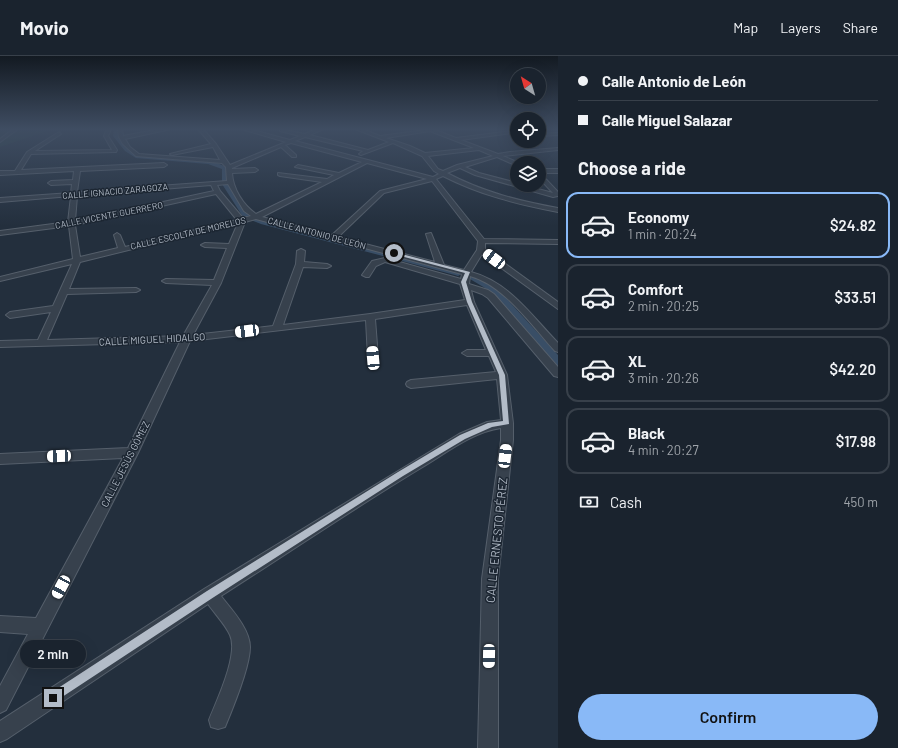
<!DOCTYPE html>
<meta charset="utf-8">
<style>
:root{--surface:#1a232e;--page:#232b36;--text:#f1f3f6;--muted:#9fa4aa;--line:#38404a;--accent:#89b9f7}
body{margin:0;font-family:Barlow,sans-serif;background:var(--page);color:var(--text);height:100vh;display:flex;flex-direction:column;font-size:15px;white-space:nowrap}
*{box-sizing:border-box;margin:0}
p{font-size:13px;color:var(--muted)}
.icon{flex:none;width:22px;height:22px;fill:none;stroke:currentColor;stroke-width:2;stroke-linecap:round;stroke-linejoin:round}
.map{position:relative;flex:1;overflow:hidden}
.panel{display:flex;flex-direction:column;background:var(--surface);width:340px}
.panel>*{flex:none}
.hud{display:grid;align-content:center;height:88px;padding:0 20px;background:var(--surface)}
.needle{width:26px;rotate:323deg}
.buttons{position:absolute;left:510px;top:12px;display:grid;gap:8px}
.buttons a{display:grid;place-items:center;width:36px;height:36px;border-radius:50%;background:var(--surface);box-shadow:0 4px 16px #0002,0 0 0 1px var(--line);font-size:20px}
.end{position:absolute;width:18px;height:18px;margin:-9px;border:5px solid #b3bcc8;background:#111;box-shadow:0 0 0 2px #111}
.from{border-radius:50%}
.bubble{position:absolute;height:28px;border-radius:14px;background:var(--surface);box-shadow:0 4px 16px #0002,0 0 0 1px var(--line);font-size:13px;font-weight:600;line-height:28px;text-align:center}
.car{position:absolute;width:12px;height:24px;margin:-12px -6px;border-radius:5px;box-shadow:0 0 3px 1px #0007;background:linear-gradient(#fff 24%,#345 0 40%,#fff 0 76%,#345 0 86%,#fff 0)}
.hud b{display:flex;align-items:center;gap:14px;height:38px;font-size:15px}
.hud b+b{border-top:1px solid var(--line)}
.hud i{width:10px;height:10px;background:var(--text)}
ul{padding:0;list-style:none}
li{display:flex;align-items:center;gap:12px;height:66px;margin:0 8px 6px;padding:0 12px;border:2px solid var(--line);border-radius:12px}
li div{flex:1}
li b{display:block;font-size:15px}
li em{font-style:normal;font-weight:600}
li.on{border-color:var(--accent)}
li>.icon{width:36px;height:36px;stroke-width:1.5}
h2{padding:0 20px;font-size:18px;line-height:48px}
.pay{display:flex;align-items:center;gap:10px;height:44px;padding:0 20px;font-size:15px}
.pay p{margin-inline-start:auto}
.action{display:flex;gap:8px;margin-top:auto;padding:8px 20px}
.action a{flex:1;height:46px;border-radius:24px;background:var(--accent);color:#111;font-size:16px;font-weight:600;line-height:46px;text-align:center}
header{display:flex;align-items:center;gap:24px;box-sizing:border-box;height:56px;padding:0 20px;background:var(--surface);border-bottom:1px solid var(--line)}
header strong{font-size:19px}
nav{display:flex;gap:22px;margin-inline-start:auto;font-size:14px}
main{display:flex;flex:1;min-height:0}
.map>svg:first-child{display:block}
.green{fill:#253c3e}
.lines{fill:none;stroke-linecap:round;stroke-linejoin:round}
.canal{fill:#394e66;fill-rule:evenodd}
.minor-casing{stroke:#555f6b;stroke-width:2}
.minor{fill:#37414d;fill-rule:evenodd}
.route{fill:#b3bcc8}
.labels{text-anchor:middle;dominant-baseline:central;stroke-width:3;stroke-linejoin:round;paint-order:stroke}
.far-street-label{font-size:9px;fill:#b3bcc8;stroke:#1c2632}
.street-label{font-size:10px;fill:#b3bcc8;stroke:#1c2632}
.near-street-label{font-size:12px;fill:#b3bcc8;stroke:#1c2632}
</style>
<header>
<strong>Movio</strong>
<nav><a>Map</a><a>Layers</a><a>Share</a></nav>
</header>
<main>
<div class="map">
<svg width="558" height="692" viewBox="0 0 558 692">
<rect width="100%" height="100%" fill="#232f3d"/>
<polygon class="green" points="0,73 53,73 0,91"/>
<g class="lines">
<g class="canal">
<polygon points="114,73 119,73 118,79 129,93 139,99 209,104 227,111 228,128 249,157 267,164 461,215 463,217 458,220 455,219 261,168 243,161 222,128 222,113 208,108 136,102 125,95 113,80"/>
<polygon points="473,218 496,231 558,299 558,310 554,309 490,235 470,223 468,221 470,219"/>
</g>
<defs>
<g id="minor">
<polygon points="13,73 18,73 0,86 0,83"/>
<path d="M107,73H111L108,80L117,94L116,96L31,98L21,114L164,107L167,109L164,111L80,115L77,136L227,125L226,111L222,107L136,100L123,88L119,81L118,73H122L123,80L160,73H171L125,83L130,91L139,98L220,104L213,91L172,99L170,98L211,88L198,73H203L216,88L230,109L286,86L241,73H249L290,84L300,80L280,75V73L305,78L316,73H323L310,79L368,94L389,86L355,73H362L380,80L433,73L456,82L512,75L517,76V78L512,77L461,84L498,98L510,96L558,92V94L503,100L519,107H517V110L497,101L465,111L479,117L517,127V129H523L553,137L539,122V117L541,118L558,136V140L553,141L475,119L460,112L447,117C483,136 519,145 558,152V156C517,148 480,139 443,120L436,123L484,183L558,184V188L485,187V193L558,246V253L482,198L471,216C509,226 532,260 558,287V296L555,295C531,269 504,229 470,220L469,228L488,234L494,238L558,311V321L554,320L488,242L482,238L471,234L474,246L507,319L513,367V384L498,523V692H478L482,523L501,384V372C472,376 445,398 421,412C353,453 288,497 221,540C231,553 250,573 250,591C250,610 233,652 225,671L218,673L211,671L209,664C217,644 239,598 230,579C225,568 215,558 208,548L7,683L0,686V665L204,533L459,378L487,366L501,364L497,323L411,332L407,330L406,328L407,326L411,324L496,316L489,300H467L462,297L467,294H486L467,249L375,263L378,302L373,305L368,302L366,264L190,285L138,397L6,654L0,657V630L28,578L0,576V560L36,562L123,402L0,408V398L128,392L180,286L0,291V285L38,284L51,256L10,262L6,259L10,256L53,250L72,208L0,225V221L73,203L69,170L0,179V175L68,166L71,140L0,146V142L71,137L72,128L51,129L48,127L51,125L73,124L74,115L0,119V115H15L27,96L59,76L61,78L35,95L112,94L104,80ZM430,75L474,92L425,97L410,90L386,82ZM305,81L363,95L359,98L361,99L393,87L422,100L434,115L439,118L433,121L295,85ZM291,87L362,106L339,117L298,109L295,111L334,119L327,123L278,117V119L280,120L322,126L256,158C243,149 233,133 232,117L255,116L258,114L255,112L232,113V112L281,91L292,101H296V99L285,89ZM479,94L493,100L457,109L443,115L438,113L428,100ZM367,107L427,123L380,135L332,179L262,161ZM432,125L478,185L477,194L464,214L444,209L431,177L426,178L435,206L338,181L384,137ZM228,128L244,155L251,160L243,162L220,135L217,129ZM211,129L214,135L75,165L77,140ZM216,138L237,164L125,191L120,179L117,177L114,179L118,192L80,201L75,169ZM256,163L462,218L461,223L385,202L372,205L362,219L366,221H369L376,210L385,206L460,228L465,244L370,258L283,269L303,211L327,212L331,210L327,208L304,206L305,195L301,193L297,195L296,208L273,270L193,279L221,227L245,166ZM238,167L229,188L205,187L201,189L205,191L227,192L214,224L166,223L162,225L166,227L212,229L183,280L47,284L67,238L136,236L140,234L136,232L69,233L80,206Z"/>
<polygon points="558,77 558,79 539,80 539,78"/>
<rect x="539" y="113" width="19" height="4"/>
</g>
</defs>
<use href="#minor" class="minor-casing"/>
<use href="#minor" class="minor"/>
</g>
<linearGradient id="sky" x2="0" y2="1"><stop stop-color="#131a22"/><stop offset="0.43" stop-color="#3f4d62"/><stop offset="1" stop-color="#3f4d62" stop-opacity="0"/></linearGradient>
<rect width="558" height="170" fill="url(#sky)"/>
<polygon class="route" points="394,196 470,216 466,226 472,246 505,319 509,368 492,371 465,383 403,420 214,541 56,645 53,647 49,645 47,642 49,638 207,535 398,416 460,379 488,367 503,365 499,319 467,246 461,226 465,217 393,198"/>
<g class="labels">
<g class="far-street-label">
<text transform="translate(115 135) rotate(-5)">CALLE IGNACIO ZARAGOZA</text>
<text transform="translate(109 159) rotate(-11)">CALLE VICENTE GUERRERO</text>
<text transform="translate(188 177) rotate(-13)">CALLE ESCOLTA DE MORELOS</text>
<text transform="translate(317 177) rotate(15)">CALLE ANTONIO DE LEÓN</text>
</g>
<g class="street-label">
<text transform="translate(152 283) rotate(-3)">CALLE MIGUEL HIDALGO</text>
<text transform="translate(125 408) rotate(-63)">CALLE JESÚS GÓMEZ</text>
</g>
<g class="near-street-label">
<text transform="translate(496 484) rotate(-84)">CALLE ERNESTO PÉREZ</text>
</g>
</g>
</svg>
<div class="buttons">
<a><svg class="needle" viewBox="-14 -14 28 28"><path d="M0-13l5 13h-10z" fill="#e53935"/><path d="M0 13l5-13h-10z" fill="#9fa4aa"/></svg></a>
<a><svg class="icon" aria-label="locate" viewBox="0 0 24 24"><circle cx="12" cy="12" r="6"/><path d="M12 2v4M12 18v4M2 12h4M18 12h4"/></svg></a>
<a><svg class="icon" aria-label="layers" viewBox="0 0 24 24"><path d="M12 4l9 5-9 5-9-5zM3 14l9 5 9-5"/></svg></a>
</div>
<i class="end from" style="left:394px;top:197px"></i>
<i class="end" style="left:53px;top:642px"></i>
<div class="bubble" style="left:20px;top:584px;width:66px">2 min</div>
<i class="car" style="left:494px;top:203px;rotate:307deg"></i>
<i class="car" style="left:247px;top:275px;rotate:263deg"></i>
<i class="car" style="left:373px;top:302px;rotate:355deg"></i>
<i class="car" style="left:59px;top:400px;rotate:268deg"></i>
<i class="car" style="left:505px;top:400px;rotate:7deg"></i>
<i class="car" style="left:61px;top:531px;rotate:208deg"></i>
<i class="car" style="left:489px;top:600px;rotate:181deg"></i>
</div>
<section class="panel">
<div class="hud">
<b><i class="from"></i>Calle Antonio de León</b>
<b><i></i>Calle Miguel Salazar</b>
</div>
<h2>Choose a ride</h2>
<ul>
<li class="on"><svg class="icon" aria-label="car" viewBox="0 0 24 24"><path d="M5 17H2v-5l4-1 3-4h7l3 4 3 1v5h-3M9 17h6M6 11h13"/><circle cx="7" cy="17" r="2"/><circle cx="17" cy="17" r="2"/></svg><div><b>Economy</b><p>1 min · 20:24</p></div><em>$24.82</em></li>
<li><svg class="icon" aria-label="car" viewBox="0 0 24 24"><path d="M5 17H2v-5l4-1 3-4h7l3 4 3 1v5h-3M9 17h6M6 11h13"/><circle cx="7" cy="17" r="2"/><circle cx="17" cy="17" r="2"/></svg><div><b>Comfort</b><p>2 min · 20:25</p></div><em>$33.51</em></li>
<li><svg class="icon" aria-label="car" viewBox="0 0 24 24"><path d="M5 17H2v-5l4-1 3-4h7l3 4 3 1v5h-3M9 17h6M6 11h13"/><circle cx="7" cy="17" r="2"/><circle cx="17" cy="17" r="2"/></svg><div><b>XL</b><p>3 min · 20:26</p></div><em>$42.20</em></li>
<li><svg class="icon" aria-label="car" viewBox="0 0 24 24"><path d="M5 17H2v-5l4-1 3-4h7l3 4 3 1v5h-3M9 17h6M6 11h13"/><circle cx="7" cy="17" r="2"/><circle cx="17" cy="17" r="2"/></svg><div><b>Black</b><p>4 min · 20:27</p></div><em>$17.98</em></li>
</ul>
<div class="pay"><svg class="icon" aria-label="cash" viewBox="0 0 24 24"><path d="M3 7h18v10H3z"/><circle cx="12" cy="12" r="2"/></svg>Cash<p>450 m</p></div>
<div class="action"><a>Confirm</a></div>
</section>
</main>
